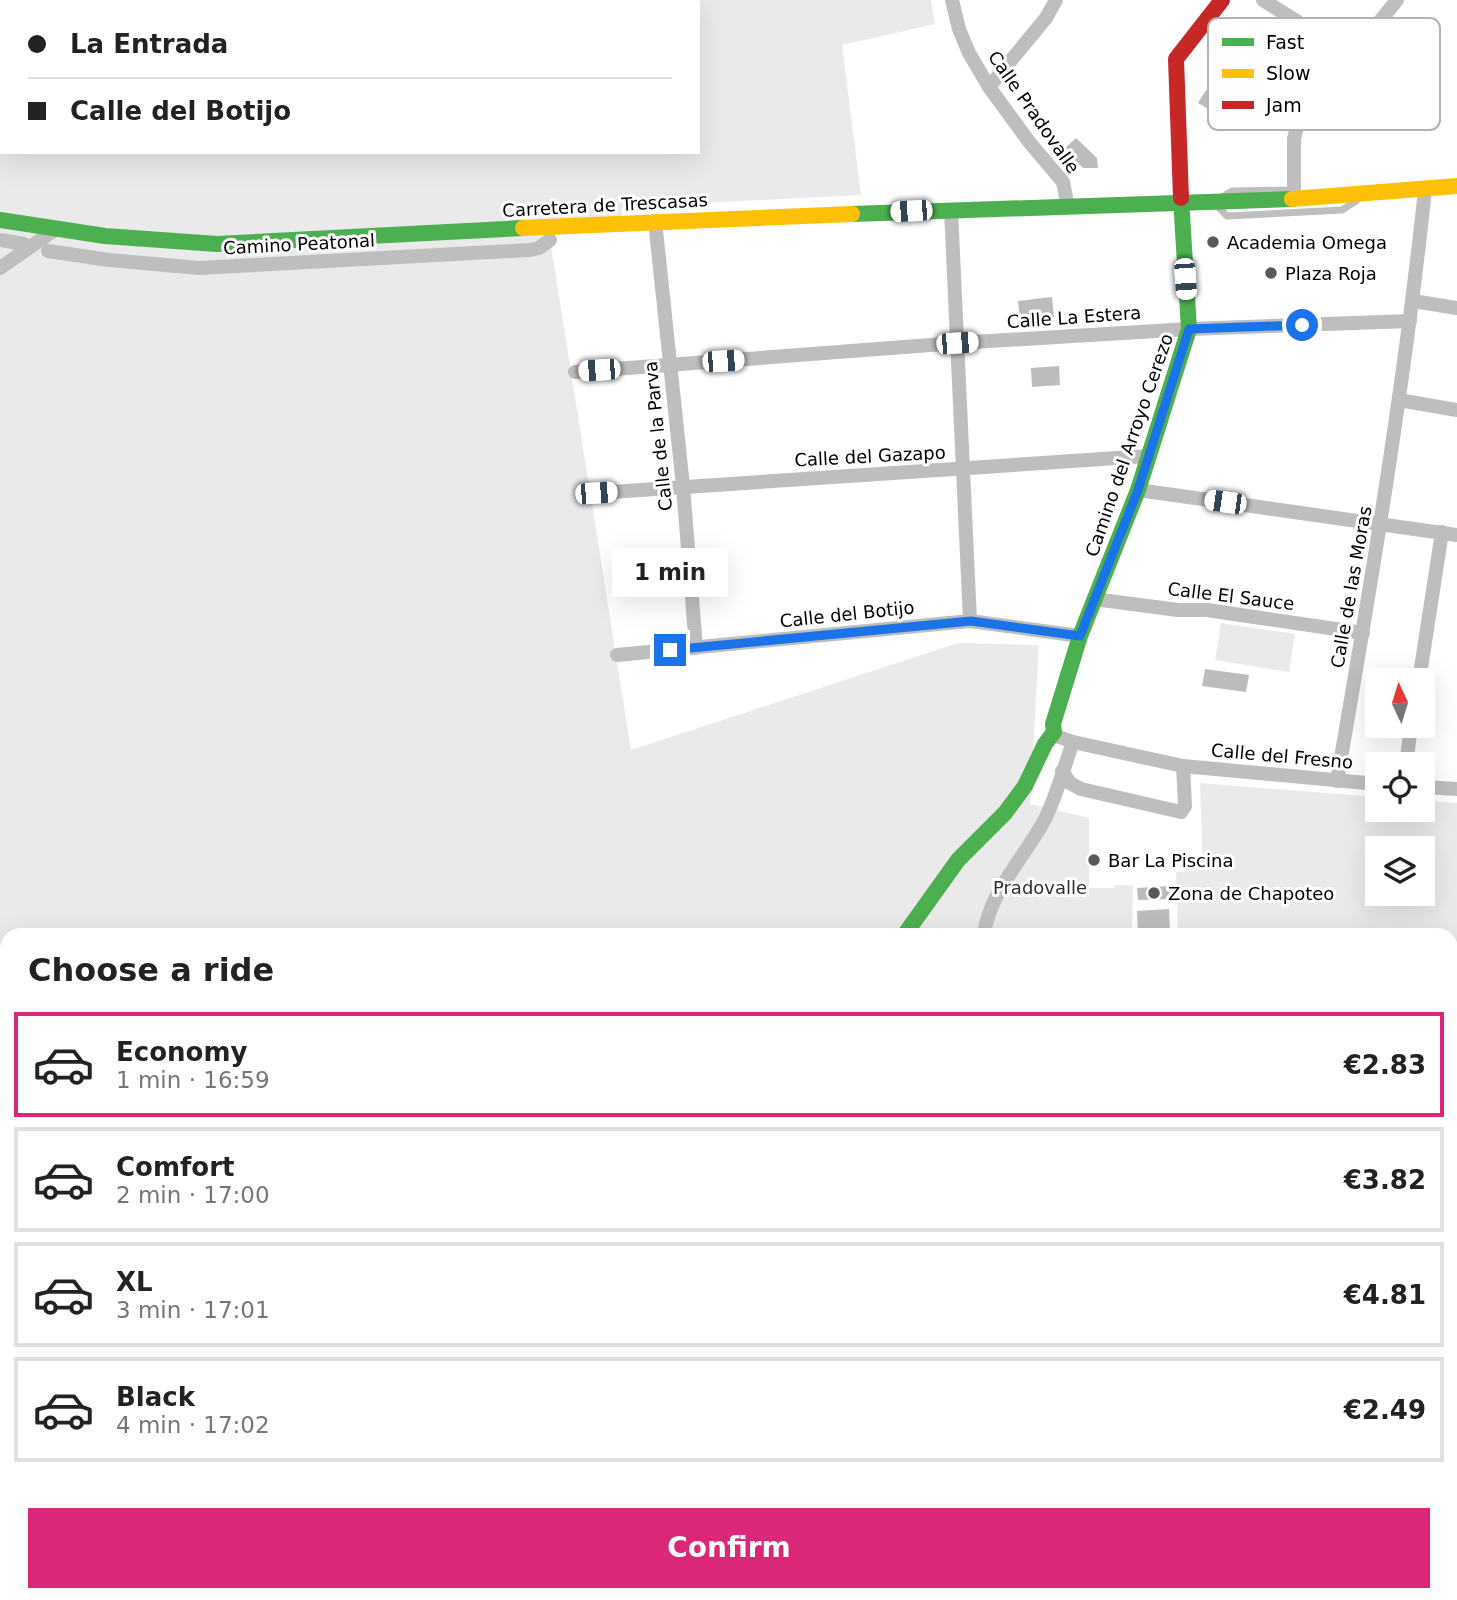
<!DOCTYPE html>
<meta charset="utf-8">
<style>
:root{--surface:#fff;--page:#f2f2f2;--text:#222;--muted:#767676;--line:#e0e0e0;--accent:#db2777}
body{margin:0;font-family:"DejaVu Sans",sans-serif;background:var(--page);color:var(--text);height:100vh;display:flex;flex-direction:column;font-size:26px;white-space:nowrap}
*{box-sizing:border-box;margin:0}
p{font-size:23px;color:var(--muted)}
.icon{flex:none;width:38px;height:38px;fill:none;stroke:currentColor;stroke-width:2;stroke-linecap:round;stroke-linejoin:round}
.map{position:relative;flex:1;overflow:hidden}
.side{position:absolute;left:0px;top:928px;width:1458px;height:674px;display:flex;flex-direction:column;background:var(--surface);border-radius:21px 21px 0 0;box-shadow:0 7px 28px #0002}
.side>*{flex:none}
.banner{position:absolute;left:0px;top:0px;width:700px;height:154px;box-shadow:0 7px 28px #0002;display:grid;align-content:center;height:154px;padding:0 28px;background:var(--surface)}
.needle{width:46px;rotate:356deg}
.controls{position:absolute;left:1365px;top:668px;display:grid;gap:14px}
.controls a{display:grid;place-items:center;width:70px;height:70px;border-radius:0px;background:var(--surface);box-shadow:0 7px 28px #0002;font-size:35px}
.end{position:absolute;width:32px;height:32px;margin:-16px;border:9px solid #1a73e8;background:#fff;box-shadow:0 0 0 4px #fff}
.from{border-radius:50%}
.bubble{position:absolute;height:49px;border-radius:0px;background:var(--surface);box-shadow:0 7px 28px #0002;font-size:23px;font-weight:700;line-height:49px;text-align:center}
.car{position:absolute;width:21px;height:42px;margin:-21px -10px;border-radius:9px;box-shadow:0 0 5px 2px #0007;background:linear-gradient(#fff 24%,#345 0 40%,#fff 0 76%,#345 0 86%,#fff 0)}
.banner b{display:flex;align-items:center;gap:24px;height:66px;font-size:26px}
.banner b+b{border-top:2px solid var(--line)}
.banner i{width:18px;height:18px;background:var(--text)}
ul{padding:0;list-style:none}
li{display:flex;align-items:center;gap:21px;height:105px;margin:0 14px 10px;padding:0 14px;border:4px solid var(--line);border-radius:0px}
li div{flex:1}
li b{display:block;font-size:26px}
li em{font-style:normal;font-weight:700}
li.active{border-color:var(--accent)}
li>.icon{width:63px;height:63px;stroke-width:1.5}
h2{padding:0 28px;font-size:32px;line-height:84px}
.button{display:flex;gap:14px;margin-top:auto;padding:14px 28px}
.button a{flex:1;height:80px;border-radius:0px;background:var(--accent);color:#fff;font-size:28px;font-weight:700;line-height:80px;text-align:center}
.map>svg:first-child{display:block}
.green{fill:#eaeaea;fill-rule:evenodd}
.water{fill:#bcbcbc}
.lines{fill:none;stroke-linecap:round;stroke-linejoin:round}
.lane{stroke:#bebebe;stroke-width:7}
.street{stroke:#bebebe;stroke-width:14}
.fast{stroke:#4caf50;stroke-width:16}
.slow{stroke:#ffc107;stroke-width:16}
.jam{stroke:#c62828;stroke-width:16}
.route{stroke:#1a73e8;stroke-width:9}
.poi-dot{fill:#595959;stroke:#fff;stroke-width:2.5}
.labels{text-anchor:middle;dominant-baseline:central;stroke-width:6;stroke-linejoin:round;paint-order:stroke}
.street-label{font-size:18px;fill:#000;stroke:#fff}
.poi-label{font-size:18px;fill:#000;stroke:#fff;text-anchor:start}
.park-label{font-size:18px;fill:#2f2f2f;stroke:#fff}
.key{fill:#fff;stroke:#b2b2b2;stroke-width:2}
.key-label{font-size:19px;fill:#000}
</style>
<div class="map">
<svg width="1457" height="1600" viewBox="0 0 1457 1600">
<rect width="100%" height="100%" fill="#fff"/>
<g class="green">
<path d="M0,0H931L935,24L842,45L861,195L622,207V228L549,233L631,750L958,643L1039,645L1030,804L1089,818V888H1114L1115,885H1133L1132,934H7V1594H1451V934H1178L1176,872L1203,870L1200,783L1377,797V810H1423V801L1457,803V1600H0ZM2,2H698V152H2ZM1377,849H1423V894H1377Z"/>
<polygon points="1221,623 1295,634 1289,672 1215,660"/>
</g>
<g class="water">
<polygon points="1206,90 1229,104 1222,117 1198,103"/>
<polygon points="1076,138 1097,158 1098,168 1083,168 1064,149"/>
<polygon points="1052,297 1054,317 1020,321 1018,301"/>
<polygon points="1059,366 1060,385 1032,387 1031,368"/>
<polygon points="1205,669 1249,675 1246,692 1202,686"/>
<polygon points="1170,886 1171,899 1138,900 1137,888"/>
<polygon points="1169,909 1170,934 1138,934 1137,911"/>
</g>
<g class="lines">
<g class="lane">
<polyline points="1224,196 1232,191 1295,190"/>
<polyline points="1217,206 1227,216 1342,210 1356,201"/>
</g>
<g class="street">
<polyline points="952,0 959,29 969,53 989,87 1030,143 1063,182 1068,207"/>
<polyline points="1263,0 1352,56"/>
<polyline points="989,87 1046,18 1056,0"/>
<polyline points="1294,199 1294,139 1298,123 1397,0"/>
<polyline points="951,210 970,621"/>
<polyline points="655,221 683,486 696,648"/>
<polyline points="0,240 24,244"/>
<polyline points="48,251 109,260 199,268 530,250 539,248 550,240"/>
<polyline points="0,268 56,229"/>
<polyline points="1413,301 1457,308"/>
<polyline points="575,372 957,343 1189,329 1410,321"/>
<polyline points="1399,400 1457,410"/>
<polyline points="1138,490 1457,535"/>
<polyline points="596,493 1147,456"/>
<polyline points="1094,599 1178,610 1207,610 1363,633"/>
<polyline points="617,655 970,621 1080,636"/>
<polyline points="1419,681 1442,532"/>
<polyline points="1054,732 1059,737 1073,742 1183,766 1377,784"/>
<polyline points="1406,765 1411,726"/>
<polyline points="1062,771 1070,783 1081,789 1181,812 1185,806 1183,766"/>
<path d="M1337,781C1371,584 1404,388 1425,190"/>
<polyline points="1423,787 1457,789"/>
<path d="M984,934C990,891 1025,857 1045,819C1057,795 1064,767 1073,742"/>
<polyline points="0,1579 7,1587"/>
<polyline points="13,1594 18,1600"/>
<polyline points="651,1594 652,1600"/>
<polyline points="32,1600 32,1594"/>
</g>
<g class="fast">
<polyline points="852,214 1292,199"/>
<polyline points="0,220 105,236 217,244 523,228"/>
<polyline points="905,934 958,860 1005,813 1025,786 1045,744 1054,732 1053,724 1080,636 1138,490 1189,329 1181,198"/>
</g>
<g class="slow">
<polyline points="1292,199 1457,186"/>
<polyline points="523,228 852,214"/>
</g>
<polyline class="jam" points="1181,198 1176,59 1222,0"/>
</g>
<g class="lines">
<polyline class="route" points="670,650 971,621 1080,636 1138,490 1189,329 1302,325"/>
</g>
<g class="poi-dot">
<circle cx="1213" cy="242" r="7"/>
<circle cx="1271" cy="273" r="7"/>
<circle cx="1094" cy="860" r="7"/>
<circle cx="1154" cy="893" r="7"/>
</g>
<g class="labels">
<g class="street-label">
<text transform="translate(1034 112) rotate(55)">Calle Pradovalle</text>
<text transform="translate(605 205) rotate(-3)">Carretera de Trescasas</text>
<text transform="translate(299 244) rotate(-3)">Camino Peatonal</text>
<text transform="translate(1074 317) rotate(-4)">Calle La Estera</text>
<text transform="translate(658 436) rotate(-96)">Calle de la Parva</text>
<text transform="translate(1129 445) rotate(-71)">Camino del Arroyo Cerezo</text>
<text transform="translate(870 456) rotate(-3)">Calle del Gazapo</text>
<text transform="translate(1351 587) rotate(-80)">Calle de las Moras</text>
<text transform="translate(1231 596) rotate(7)">Calle El Sauce</text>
<text transform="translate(847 614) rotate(-6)">Calle del Botijo</text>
<text transform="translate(1282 756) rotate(5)">Calle del Fresno</text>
</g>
<g class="poi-label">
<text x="1227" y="242">Academia Omega</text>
<text x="1285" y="273">Plaza Roja</text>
<text x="1108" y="860">Bar La Piscina</text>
<text x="1168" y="893">Zona de Chapoteo</text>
</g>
<g class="park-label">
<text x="1040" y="887">Pradovalle</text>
</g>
</g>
<rect x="1208" y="18" width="232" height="112" rx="10" class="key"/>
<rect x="1222" y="38" width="32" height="8" fill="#4caf50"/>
<rect x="1222" y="69" width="32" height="9" fill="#ffc107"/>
<rect x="1222" y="101" width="32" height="8" fill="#c62828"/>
<g class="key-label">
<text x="1266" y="49">Fast</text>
<text x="1266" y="80">Slow</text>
<text x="1266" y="112">Jam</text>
</g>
</svg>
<div class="controls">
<a><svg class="needle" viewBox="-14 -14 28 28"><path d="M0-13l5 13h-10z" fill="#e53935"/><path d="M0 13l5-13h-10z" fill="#767676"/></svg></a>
<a><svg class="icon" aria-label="locate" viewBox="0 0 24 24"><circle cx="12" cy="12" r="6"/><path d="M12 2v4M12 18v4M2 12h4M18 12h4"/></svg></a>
<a><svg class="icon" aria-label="layers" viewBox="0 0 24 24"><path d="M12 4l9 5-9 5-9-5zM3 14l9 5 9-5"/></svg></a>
</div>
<i class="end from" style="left:1302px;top:325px"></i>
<i class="end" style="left:670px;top:650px"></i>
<div class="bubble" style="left:612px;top:548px;width:116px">1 min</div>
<i class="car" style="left:911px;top:211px;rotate:267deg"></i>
<i class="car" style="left:1185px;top:279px;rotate:176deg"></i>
<i class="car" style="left:957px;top:343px;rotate:86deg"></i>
<i class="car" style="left:723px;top:361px;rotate:86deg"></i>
<i class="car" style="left:599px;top:370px;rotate:266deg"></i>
<i class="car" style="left:596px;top:493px;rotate:86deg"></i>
<i class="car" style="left:1225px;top:502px;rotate:278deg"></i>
<div class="banner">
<b><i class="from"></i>La Entrada</b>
<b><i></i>Calle del Botijo</b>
</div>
<section class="side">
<h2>Choose a ride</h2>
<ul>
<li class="active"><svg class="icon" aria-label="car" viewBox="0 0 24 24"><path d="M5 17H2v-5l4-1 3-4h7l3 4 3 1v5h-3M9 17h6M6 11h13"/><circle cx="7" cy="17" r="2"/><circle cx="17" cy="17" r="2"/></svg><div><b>Economy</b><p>1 min · 16:59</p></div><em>€2.83</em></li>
<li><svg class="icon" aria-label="car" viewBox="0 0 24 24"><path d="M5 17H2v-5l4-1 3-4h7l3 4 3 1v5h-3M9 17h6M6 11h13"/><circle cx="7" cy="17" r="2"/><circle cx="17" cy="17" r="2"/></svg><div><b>Comfort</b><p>2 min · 17:00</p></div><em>€3.82</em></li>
<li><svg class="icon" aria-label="car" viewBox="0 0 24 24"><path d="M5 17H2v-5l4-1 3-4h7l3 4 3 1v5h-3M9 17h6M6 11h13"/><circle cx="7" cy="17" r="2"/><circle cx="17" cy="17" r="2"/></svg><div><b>XL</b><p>3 min · 17:01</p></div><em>€4.81</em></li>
<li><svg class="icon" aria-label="car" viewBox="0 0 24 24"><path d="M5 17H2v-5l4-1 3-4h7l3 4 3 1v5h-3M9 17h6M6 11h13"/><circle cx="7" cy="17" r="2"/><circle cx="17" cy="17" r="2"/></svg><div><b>Black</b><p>4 min · 17:02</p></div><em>€2.49</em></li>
</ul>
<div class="button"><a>Confirm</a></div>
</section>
</div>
